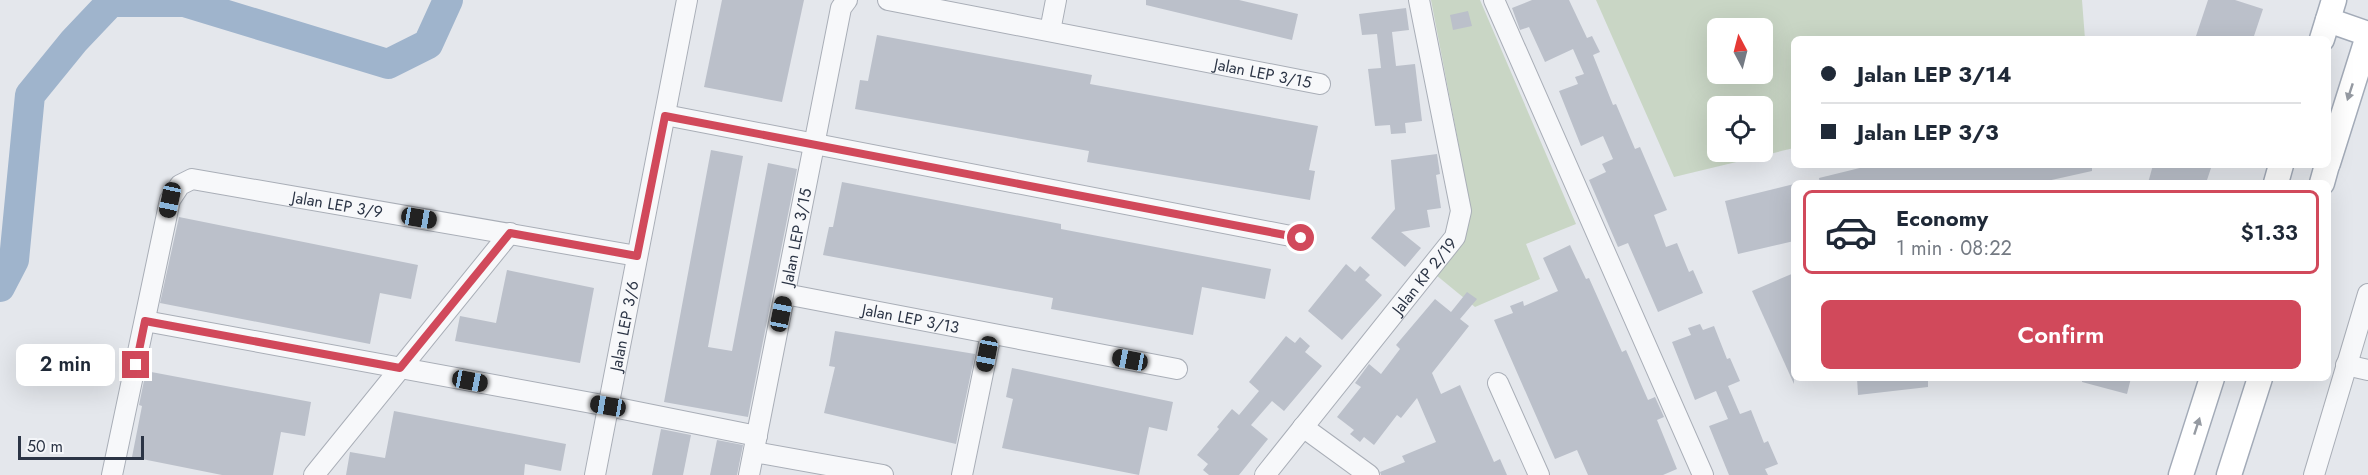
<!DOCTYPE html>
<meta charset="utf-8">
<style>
:root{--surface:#fff;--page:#f6f6f7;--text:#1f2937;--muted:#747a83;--line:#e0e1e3;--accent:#d1495b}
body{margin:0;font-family:Jost,sans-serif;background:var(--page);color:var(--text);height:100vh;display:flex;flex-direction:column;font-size:22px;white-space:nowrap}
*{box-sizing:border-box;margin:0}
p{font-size:20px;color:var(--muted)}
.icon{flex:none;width:33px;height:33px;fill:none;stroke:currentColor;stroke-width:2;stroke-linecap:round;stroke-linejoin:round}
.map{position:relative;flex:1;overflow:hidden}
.drawer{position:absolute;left:1791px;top:180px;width:540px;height:201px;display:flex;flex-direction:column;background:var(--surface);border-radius:9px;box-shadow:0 6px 24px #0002}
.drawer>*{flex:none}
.hud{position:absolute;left:1791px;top:36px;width:540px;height:132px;border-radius:9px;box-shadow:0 6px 24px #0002;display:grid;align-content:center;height:132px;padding:0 30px;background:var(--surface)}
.needle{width:39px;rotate:353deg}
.buttons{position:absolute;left:1707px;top:18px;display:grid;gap:12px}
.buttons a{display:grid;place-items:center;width:66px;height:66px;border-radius:9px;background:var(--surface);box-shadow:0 6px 24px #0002;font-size:30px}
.scale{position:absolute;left:18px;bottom:15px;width:126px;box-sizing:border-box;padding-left:6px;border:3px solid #2b3445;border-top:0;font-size:16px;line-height:21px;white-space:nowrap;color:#2b3445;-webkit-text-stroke:4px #f4f6f9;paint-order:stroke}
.end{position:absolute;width:27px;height:27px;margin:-14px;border:8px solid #d1495b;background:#fff;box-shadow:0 0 0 3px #fff}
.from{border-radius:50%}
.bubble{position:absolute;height:42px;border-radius:9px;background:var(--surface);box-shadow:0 6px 24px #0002;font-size:20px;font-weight:600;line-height:42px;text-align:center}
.car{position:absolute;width:18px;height:36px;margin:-18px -9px;border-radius:8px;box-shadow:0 0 4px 2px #0007;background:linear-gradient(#222 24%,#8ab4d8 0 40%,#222 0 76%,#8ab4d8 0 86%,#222 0)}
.hud b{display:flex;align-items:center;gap:21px;height:57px;font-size:22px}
.hud b+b{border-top:2px solid var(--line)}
.hud i{width:15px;height:15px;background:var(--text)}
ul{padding:10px 0 0;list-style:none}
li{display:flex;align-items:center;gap:18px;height:84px;margin:0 12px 9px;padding:0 18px;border:3px solid var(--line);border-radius:9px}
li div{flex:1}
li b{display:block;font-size:22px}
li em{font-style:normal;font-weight:600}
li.active{border-color:var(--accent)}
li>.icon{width:54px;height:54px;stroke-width:1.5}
.action{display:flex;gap:12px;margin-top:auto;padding:12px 30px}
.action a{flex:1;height:69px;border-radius:9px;background:var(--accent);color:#fff;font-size:24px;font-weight:600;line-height:69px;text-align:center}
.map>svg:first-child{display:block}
.green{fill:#c9d6c5;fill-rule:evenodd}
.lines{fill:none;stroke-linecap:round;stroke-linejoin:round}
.river{stroke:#9fb4cc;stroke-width:30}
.building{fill:#bbc0ca}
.minor-casing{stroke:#a9aeb7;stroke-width:22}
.major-casing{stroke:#a3abb8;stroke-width:27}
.minor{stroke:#f7f8fa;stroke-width:20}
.major{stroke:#fff;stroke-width:24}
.oneway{fill:#959aa2}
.route{stroke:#d1495b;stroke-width:8}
.labels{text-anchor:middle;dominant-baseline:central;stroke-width:4.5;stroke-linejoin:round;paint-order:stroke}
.street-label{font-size:16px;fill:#2b3445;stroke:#f4f6f9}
</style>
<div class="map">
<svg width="2368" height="475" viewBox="0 0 2368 475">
<rect width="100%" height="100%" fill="#e4e7ec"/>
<g class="green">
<polygon points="1431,0 1480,0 1576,224 1526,244 1540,279 1475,307 1436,275 1463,241 1471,209"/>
<path d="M1596,0H2082L2085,39H1794V148L1674,177ZM1718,28H1762V74H1718ZM1718,106H1762V152H1718Z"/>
</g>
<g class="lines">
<polyline class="river" points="0,287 14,260 30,95 74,41 111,2 184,2 388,64 428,44 448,0"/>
</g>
<g class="building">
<polygon points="722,0 804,0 782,102 704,87"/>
<polygon points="1146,0 1239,0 1298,14 1292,40 1146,5"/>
<polygon points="1532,0 1569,0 1587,38 1592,36 1600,52 1593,55 1613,105 1616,104 1635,149 1640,147 1667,210 1654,215 1666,247 1677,243 1689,272 1693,270 1703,293 1658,312 1628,243 1618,247 1589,180 1606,172 1602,164 1613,159 1603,136 1581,146 1559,91 1578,84 1575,77 1584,74 1573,49 1545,62 1529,27 1520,30 1512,8"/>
<polygon points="2208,0 2235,0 2263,9 2253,39 2195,39"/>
<polygon points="1406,8 1409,30 1392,32 1396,66 1415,64 1422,121 1405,123 1406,133 1391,134 1390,125 1375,126 1368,69 1381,68 1377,34 1362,35 1359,14"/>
<polygon points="1468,11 1472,26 1453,30 1450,15"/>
<polygon points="877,35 1092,75 1090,84 1318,126 1309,170 1315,171 1310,200 1087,162 1089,151 855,109 860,80 868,81"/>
<polygon points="711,150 743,156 708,347 732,351 768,163 797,169 748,417 664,402"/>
<polygon points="1437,154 1440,174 1436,175 1441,208 1427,210 1430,227 1401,232 1421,248 1405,267 1371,238 1395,209 1391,160"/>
<polygon points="1872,165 2092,165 2092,171 2038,183 1820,183 1819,178"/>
<polygon points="2153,165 2212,165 2206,183 2148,183"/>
<polygon points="842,182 1061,224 1061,229 1271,269 1265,299 1202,287 1193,335 1051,309 1053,298 823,255 829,227 833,227"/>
<polygon points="1794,184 1794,241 1738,254 1725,201"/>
<polygon points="179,217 418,265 411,299 380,293 370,344 160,303"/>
<polygon points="1570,245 1586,279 1589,278 1622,352 1626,350 1648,400 1655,397 1664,417 1657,420 1677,469 1663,475 1588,475 1577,450 1555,459 1494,320 1513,313 1510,306 1523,301 1524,306 1558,291 1543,258"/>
<polygon points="1346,264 1355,272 1360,266 1370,275 1365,280 1382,295 1342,340 1308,311"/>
<polygon points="507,270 594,288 580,363 455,341 460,316 496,323"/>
<polygon points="1794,273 1794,384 1752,291"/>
<polygon points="1467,292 1477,299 1460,319 1469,326 1432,373 1441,394 1460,385 1494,462 1500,459 1507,475 1381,475 1380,472 1405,462 1402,456 1436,442 1417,398 1401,418 1397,415 1374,445 1364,437 1360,442 1350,434 1354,430 1337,417 1361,387 1355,383 1369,364 1381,374 1400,349 1396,345 1435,299 1451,312"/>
<polygon points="1700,324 1703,330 1714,326 1727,359 1730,358 1740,381 1728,386 1740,414 1751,410 1764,443 1768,441 1778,464 1765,469 1768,475 1729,475 1709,426 1728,419 1716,391 1695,400 1672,342 1691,335 1688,328"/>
<polygon points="835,331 975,354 956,444 824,413 835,367 829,366"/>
<polygon points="1286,336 1295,343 1300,337 1310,346 1305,352 1322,366 1284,411 1272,401 1251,425 1268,439 1239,475 1209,475 1203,470 1208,464 1197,455 1219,429 1217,427 1232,409 1239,415 1259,391 1249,382"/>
<polygon points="1012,368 1173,402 1167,431 1149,427 1139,475 1002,448 1013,399 1006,397"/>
<polygon points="146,371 311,402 305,436 281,432 273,475 222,475 132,457 142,406 139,405"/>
<polygon points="1857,378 1928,378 1928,387 1858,395"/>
<polygon points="2082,378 2131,378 2127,394 2082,382"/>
<polygon points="394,411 566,444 561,471 525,464 524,475 346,475 350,452 385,458"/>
<polygon points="661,429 691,435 683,475 652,475"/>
<polygon points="717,440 743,445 737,475 710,475"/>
</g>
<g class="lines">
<defs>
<g id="minor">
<path id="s1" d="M888,0L1320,84"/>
<polyline points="1494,0 1703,475"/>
<polyline points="1050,31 1056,0"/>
<polyline points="665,115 1301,238"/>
<path id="s2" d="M785,294L1177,369"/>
<polyline points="145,321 608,406 757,436"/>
<polyline points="2346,365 2368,370"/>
<polyline points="1498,383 1539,475"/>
<polyline points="1303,427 1369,475"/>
<polyline points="754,452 883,475"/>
<path id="s3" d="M112,475L170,200L180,185L192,179L637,256"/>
<polyline points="314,475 510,233"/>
<path id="s4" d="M595,475L687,0"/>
<path id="s5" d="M749,475L841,8L847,0"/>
<polyline points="962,475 991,334"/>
<path id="s6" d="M1265,475L1455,237L1461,211L1419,0"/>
<polyline points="2314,475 2368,294"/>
</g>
<g id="major">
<polyline points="2328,20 2368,34"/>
<polyline points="2322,39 2334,0"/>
<polyline points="2328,163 2368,36"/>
<polyline points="2276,183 2281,165"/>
<polyline points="2322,183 2327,165"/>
<polyline points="2181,475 2212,378"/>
<polyline points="2229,475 2260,378"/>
</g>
</defs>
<use href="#minor" class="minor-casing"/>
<use href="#major" class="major-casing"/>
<use href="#minor" class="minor"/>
<use href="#major" class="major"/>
</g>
<defs><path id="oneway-solid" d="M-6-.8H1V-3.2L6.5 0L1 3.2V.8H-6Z" transform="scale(1.5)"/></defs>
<g class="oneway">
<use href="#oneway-solid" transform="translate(2350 92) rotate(108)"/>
<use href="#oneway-solid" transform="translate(2197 426) rotate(-72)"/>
</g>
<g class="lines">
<polyline class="route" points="136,365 145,321 400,368 510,233 637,256 665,116 1301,238"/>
</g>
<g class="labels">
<g class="street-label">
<text stroke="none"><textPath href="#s1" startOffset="382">Jalan LEP 3/15</textPath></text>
<text stroke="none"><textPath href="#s3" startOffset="460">Jalan LEP 3/9</textPath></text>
<text stroke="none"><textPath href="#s5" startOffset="243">Jalan LEP 3/15</textPath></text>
<text stroke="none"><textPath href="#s6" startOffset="255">Jalan KP 2/19</textPath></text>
<text stroke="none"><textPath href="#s2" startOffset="128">Jalan LEP 3/13</textPath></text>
<text stroke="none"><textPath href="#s4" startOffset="152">Jalan LEP 3/6</textPath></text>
</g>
</g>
</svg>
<div class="buttons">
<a><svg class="needle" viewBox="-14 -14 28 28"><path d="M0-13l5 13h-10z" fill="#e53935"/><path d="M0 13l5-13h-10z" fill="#747a83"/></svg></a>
<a><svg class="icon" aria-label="locate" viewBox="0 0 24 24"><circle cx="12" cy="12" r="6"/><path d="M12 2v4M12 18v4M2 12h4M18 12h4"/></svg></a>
</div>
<div class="scale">50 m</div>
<i class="end from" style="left:1301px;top:238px"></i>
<i class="end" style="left:136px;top:365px"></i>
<div class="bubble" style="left:16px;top:344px;width:99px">2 min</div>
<i class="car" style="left:170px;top:200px;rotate:192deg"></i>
<i class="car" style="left:419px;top:218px;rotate:100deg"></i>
<i class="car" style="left:781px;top:314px;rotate:11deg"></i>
<i class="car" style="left:987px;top:354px;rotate:191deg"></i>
<i class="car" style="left:1130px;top:360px;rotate:281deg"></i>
<i class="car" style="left:470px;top:381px;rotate:101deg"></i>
<i class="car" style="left:608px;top:406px;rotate:280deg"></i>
<div class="hud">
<b><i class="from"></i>Jalan LEP 3/14</b>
<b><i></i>Jalan LEP 3/3</b>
</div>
<section class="drawer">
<ul>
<li class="active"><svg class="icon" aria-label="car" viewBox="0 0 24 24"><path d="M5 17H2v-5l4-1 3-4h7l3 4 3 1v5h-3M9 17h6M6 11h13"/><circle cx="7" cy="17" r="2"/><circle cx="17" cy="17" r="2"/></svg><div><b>Economy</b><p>1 min · 08:22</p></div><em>$1.33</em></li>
</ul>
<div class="action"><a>Confirm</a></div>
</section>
</div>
